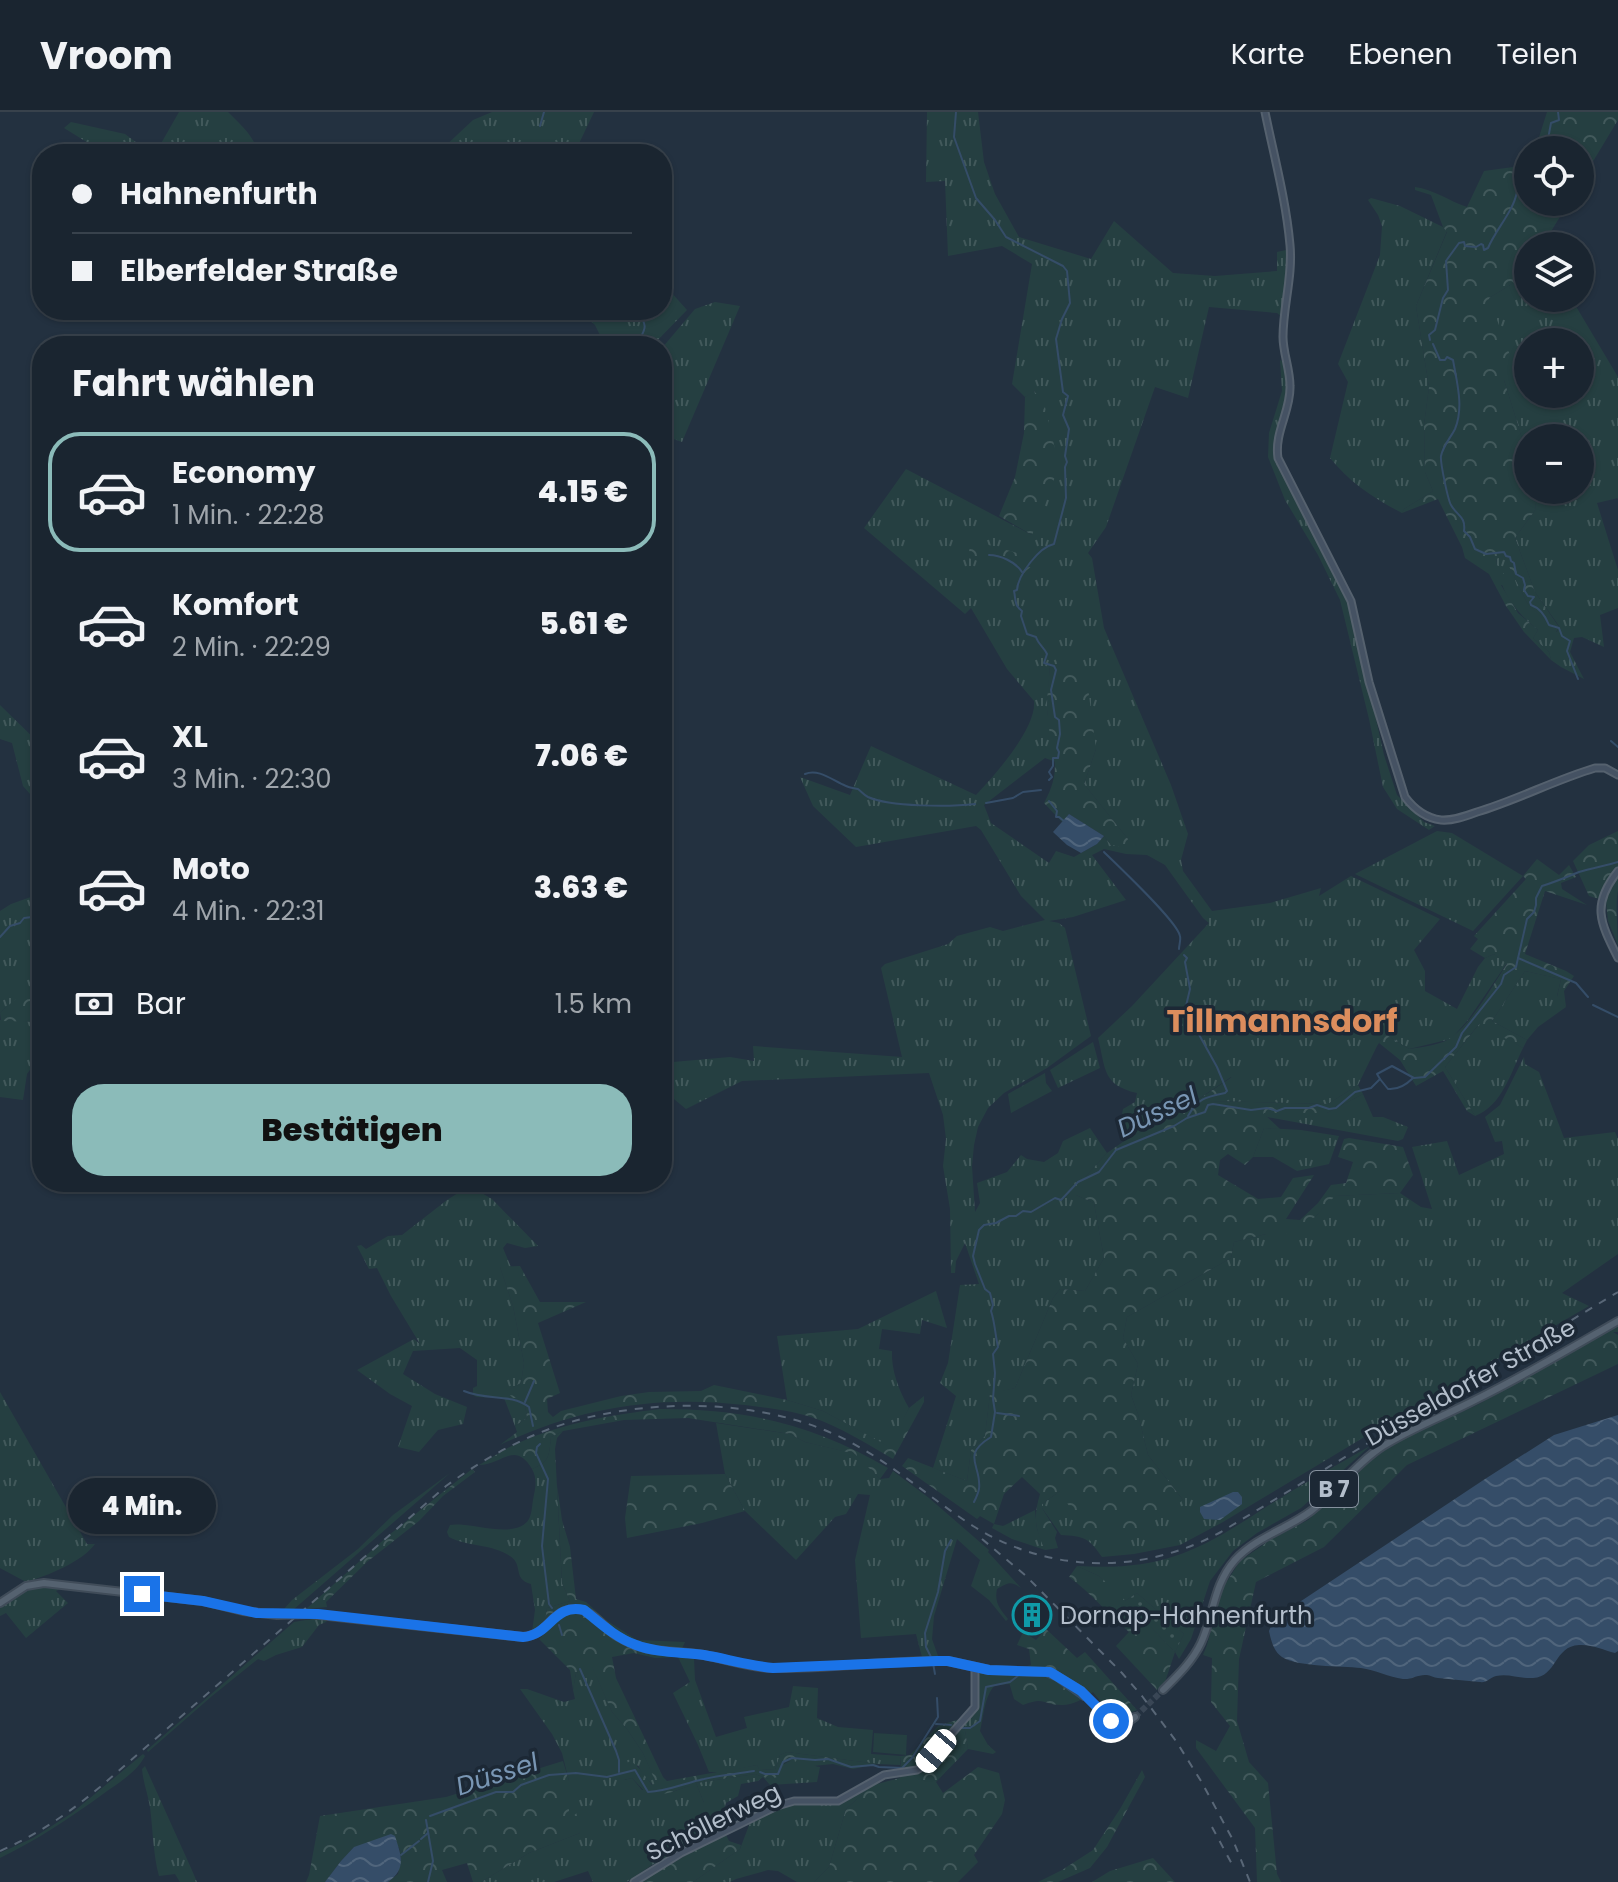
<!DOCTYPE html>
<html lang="de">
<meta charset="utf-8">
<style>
:root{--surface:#1a2530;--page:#27313c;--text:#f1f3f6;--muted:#9fa5ab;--line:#38424c;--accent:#8bbbb9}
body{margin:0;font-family:Poppins,sans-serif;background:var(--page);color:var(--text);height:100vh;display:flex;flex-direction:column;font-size:30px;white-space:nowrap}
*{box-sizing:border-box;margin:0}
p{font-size:26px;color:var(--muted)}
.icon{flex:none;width:44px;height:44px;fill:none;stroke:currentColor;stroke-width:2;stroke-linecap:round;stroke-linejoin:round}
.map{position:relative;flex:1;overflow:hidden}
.details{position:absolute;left:32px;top:224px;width:640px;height:856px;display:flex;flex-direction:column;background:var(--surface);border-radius:32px;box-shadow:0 2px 6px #0004,0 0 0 2px var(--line)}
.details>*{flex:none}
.top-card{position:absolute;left:32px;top:32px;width:640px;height:176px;border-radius:32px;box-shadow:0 2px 6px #0004,0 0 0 2px var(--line);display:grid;align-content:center;height:176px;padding:0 40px;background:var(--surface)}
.fabs{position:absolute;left:1514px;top:24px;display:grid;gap:16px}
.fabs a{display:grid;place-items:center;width:80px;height:80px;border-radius:50%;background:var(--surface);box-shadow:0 2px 6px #0004,0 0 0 2px var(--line);font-size:40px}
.end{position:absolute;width:36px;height:36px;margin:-18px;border:10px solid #1a73e8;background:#fff;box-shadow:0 0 0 4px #fff}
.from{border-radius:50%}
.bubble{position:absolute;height:56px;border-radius:28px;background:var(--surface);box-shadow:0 2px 6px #0004,0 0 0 2px var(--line);font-size:26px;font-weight:800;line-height:56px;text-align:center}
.car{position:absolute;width:24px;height:48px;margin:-24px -12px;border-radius:10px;box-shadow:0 0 6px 2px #0007;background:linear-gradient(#fff 24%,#345 0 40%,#fff 0 76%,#345 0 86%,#fff 0)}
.top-card b{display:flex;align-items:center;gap:28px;height:76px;font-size:30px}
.top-card b+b{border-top:2px solid var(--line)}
.top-card i{width:20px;height:20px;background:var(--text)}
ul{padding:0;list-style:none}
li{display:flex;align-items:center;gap:24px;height:120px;margin:0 16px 12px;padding:0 24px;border:4px solid transparent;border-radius:32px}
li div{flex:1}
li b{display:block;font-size:30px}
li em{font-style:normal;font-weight:800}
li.on{border-color:var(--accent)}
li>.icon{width:72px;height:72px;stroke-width:1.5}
h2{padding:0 40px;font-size:36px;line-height:96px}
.pay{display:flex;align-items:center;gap:20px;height:88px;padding:0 40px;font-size:30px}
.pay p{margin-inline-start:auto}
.button{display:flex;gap:16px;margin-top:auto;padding:16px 40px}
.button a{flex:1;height:92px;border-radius:32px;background:var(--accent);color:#111;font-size:32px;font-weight:800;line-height:92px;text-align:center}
header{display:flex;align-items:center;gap:48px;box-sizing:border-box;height:112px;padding:0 40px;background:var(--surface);border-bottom:2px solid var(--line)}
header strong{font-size:38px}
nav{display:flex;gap:44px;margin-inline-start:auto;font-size:28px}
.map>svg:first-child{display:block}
.grass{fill:url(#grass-tufts);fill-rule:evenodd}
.forest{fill:url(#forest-crowns)}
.garden{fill:url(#garden-dots)}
.pitch{fill:#253f41}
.water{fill:url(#water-waves)}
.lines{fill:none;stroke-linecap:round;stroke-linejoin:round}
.stream{stroke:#354d68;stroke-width:2}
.primary-tunnel{stroke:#394655;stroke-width:6;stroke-dasharray:6 3;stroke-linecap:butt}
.secondary-casing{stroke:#55616e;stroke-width:9}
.primary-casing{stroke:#404c59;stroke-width:10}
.secondary{stroke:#455263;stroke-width:5}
.primary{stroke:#556270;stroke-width:6}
.rail{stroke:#596777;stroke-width:2;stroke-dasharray:8 8;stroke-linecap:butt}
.primary-bridge-casing{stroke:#404c59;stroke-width:10;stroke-linecap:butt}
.primary-bridge{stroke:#556270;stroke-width:6}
.route{stroke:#1a73e8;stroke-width:10}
.labels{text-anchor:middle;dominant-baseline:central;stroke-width:7;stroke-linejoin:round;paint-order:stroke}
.shield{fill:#1c2835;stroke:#86919e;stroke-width:2}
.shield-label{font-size:22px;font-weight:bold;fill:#b3becb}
.street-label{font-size:24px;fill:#b3becb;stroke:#1c2835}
.poi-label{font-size:24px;fill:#b3becb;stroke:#1c2835;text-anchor:start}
.water-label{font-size:26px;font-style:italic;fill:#7996b4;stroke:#1c2835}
.district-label{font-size:32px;font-weight:bold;fill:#dc8d5d;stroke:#1c2835}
</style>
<header>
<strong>Vroom</strong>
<nav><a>Karte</a><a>Ebenen</a><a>Teilen</a></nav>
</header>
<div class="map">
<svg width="1618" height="1770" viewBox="0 0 1618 1770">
<defs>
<pattern id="grass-tufts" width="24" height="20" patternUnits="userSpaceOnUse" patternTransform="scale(2)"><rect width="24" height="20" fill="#253f41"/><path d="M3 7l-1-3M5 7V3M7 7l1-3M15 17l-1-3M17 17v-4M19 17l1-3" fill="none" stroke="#42595b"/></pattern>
<pattern id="forest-crowns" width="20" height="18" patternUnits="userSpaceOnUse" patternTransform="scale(2)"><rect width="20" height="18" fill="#253f41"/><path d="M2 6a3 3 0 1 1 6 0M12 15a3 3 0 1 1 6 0" fill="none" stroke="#42595b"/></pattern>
<pattern id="garden-dots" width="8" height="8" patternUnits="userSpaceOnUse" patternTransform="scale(2)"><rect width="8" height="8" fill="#253f41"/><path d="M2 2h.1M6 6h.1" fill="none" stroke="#42595b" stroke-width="1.8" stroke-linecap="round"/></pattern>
<pattern id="water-waves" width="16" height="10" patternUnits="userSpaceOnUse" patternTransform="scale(2)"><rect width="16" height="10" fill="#354d68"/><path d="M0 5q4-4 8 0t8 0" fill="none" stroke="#50657c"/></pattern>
</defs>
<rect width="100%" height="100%" fill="#233140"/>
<g class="grass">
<path d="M179,0H228C241,13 254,24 259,42H155Z"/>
<polygon points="492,0 594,0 574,42 439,42 441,38 473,8"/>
<path d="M927,0H978L984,50L995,82L1019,125L1091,147L1114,109L1173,161L1215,164L1277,159V140L1286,138L1287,165L1282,205L1277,201L1209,195L1188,286L1155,275L1106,415L1088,441L1092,446L1104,516L1171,673L1188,722L1181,748L1183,759L1212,799L1270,791L1321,776L1319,784L1351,764L1440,807L1414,838L1425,859V879L1457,897L1478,855L1485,846L1494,842L1507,851L1468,908L1451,927L1409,937L1385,922L1377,934L1358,973L1328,992L1208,989L1235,971L1231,965L1169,1007L1130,1025L1120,1013L1123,997L1135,990L1137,981C1102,973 1106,957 1098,926L1132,894L1209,811L1203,806L1165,753L1147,743L1126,742L1104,737L1092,743L1126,788L1073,805L1049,809L1059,811L1065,816L1091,924L1047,956L1004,981L988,996L978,1015L974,1033L972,1054L975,1100L980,1091L977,1071L1007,1060L1021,1043L1027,1047L1044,1050L1058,1041L1063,1029L1090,1016L1107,1041L1086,1064L1076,1083L1094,1091L1104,1146L1085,1179L1060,1177L1053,1186L1015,1276L990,1282L985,1324L971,1338L967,1369L933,1356L956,1284L940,1271L948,1251L960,1173L979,1172L965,1131L956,1149L955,1161H951L950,1097L943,1054L946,1027L943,1003L929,961L742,969L686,997L663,978L671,963L673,950L730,945L754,949L753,934L902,945L881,856L885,852L948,832L957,824L990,815L1003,819L1045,808L1021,784L981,718L976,714L856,735L813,694L800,665L850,683L871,634L976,683C994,664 1037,616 1034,589L1007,557L971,496L965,502L864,416L906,357L1032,423L1035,279L1025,285L1012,272L1032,152L1002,134L948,144L945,69L926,70ZM1050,552L1096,637L1084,672L1128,727L1111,733L1104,724L1097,732L1074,745L1056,739L1049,751L991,711L984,693L1045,646L1056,650L1047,599Z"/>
<polygon points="71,10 125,22 152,42 106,42 64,16"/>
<path d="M1371,86L1400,94L1443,115L1447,119L1416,194L1429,275L1424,313L1425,360L1433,379L1404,397L1402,401C1375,387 1350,371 1330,346L1348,270L1338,252L1380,143L1382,114L1378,103L1368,88Z"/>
<path d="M1528,162V186H1571L1618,265V386L1597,391L1618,458V496L1600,503L1604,535L1582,525L1574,526L1570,540L1584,567L1561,555L1551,548L1549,540L1533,526L1538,518C1513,497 1500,480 1496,446L1504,443L1527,491L1557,520L1559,514L1535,480L1515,426L1536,397L1533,378H1580V326H1528V352L1525,336L1504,268L1489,186ZM1528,230H1580V282H1528Z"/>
<polygon points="662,170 687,198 652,234 641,234 637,225 634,234 602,227 595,213 578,198 662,198"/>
<polygon points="715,190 740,194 682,330 662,323 662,236 695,197"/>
<polygon points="1280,248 1285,251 1288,280 1275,331 1279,353 1346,486 1355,514 1384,643 1397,683 1424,710 1435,714 1429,718 1397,697 1383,675 1369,607 1340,488 1318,443 1285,388 1268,345 1269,321 1282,279"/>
<polygon points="0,593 42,634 42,687 37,690 23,674 12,631 0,627"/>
<polygon points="1437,719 1452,721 1523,764 1473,819 1355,762"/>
<polygon points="42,781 42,880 35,878 5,896 0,901 0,799 11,792"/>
<polygon points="1525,859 1561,867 1557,884 1566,895 1538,915 1527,928 1492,909"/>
<polygon points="0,908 42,910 42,941 27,962 23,988 0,985"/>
<path d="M1480,911L1523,936C1511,960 1502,994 1475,1004L1445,955Z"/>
<polygon points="1093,930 1100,956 1058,976 1050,958"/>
<path d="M1524,945L1525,952L1539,960L1564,1026L1615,1020L1618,1027V1142L1562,1181L1589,1194L1406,1300L1223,1410L1180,1433L1134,1442L1102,1445C1089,1426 1084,1424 1061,1423L1042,1396V1392L1060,1379L1183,1388L1148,1343L1138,1302L1131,1283L1138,1252L1123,1226L1127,1205L1231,1146L1234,1130L1266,1122L1315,1105L1334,1084L1400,1081L1421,1095L1432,1097L1412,1035L1447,1029L1459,1063L1504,1042L1502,1029L1495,1030L1485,1005L1500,993Z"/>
<polygon points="1045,961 1046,971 1052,979 1011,1001 1008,982"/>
<polygon points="1363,982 1373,1005 1383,1005 1408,1015 1403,1027 1398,1029 1267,1005 1261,1001 1327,1001"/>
<polygon points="1264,1016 1301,1018 1339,1024 1329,1052 1297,1059 1273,1045 1253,1045"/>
<polygon points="468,1079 480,1080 492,1087 538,1134 525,1136 507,1131 503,1136 511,1155 500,1155 513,1194 524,1251 521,1271 507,1279 524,1286 527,1306 515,1314 504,1286 477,1285 473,1283 473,1276 477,1274 477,1248 460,1236 413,1239 403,1262 435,1282 467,1295 463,1312 438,1318 419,1340 398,1335 412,1294 390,1282 357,1258 414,1227 420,1232 391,1184 377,1156 369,1157 357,1134 361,1133 366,1137 388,1124 402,1123 447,1088 458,1081"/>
<path d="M936,1179L947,1216L922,1208L920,1222L882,1217L879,1237L892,1239C891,1258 899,1279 909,1296L889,1335L823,1299L787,1288L777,1224L858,1217Z"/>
<path d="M0,1280L87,1432H95C82,1450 47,1464 26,1470L0,1456Z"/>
<path d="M716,1311L790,1322L805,1330L856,1342L880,1367L889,1366L893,1359L929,1386L989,1438L988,1440L1021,1476C1011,1468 1007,1471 997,1477C994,1491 1000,1497 1008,1507L1006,1509L989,1488L971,1474L980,1448L957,1427L934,1504L932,1527L938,1544L922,1545L916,1522L861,1526L855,1448L870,1383L858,1382L846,1402L835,1405L796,1448L745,1399L725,1362Z"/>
<path d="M563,1319L557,1326L555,1337L562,1471L570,1489L547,1496L545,1508L532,1520L535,1498L531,1472C512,1467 524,1453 510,1444C493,1432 468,1435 449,1425L447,1420L450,1413C470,1409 516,1429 529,1407C532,1401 532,1394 533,1388C535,1377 538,1368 532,1357C550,1350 549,1343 551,1325Z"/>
<path d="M1370,1334L1301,1396L1257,1421L1233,1439L1210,1469L1191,1527L1179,1547L1175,1540L1184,1522L1137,1481L1125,1489L1099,1464L1077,1454C1159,1459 1196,1441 1263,1397C1297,1375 1334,1355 1370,1334Z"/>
<polygon points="1035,1398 1037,1417 1045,1438 1012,1427 992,1416 994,1412 1003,1414"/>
<polygon points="43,1474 60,1477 56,1479 68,1491 26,1526 6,1501 0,1504 0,1495 31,1476"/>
<polygon points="318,1506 327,1506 326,1510 319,1513 302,1535 276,1543 264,1549 258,1547 212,1584 148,1640 147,1638 294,1510"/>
<polygon points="678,1545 694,1547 695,1568 716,1625 747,1616 744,1605 789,1595 793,1574 818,1576 817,1606 838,1615 873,1618 871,1642 901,1644 900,1653 878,1652 787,1640 780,1643 775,1658 759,1657 757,1653 724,1660 709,1660 698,1633 673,1581 690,1570"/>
<path d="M592,1554L612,1600L627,1617L643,1641L657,1672L653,1673L643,1663L638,1653L624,1668L632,1666L642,1678L672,1680L689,1674L704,1691L696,1671L755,1662L769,1667C777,1658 785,1647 799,1648C806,1649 812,1654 820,1655L817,1670L770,1673L763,1665L758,1669L741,1672L738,1684L726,1691L720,1712L722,1716L652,1753L627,1770H593L588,1759L554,1770H481L529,1741L580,1721L569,1706V1669L562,1641L552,1622L520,1577H527L564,1590L575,1587L573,1578L576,1561Z"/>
<path d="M977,1558L1006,1560L1010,1572L995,1573C984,1585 984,1603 980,1619L988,1633L996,1640L993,1642L968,1637L963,1606L976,1591Z"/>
<path d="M143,1642L145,1644C136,1661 118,1671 103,1682C70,1706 37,1728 0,1746V1741L33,1726L72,1701Z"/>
<path d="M145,1654L191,1756L197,1770H180L175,1762L159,1764C153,1742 153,1718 150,1695C148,1682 143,1670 142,1657Z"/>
<polygon points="873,1673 846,1697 829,1755 814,1770 797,1770 778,1759 768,1758 736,1767 730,1770 693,1770 740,1737 751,1708 781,1693 796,1690 840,1690"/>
</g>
<g class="forest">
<polygon points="1547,0 1618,0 1618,8 1580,71 1580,38 1535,38"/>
<path d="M1528,53V90H1569L1550,121L1554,134H1528V162L1489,186L1511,246L1504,268L1525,336L1528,352V378H1533L1536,397L1515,426L1535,480L1559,515L1556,520L1527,491L1504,444L1496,447L1497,453L1507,466V474L1501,473L1518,501L1538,518L1533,526L1549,540L1551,548L1524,520L1506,494L1489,462L1465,446L1462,435L1438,387L1402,401L1404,397L1433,379L1425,360L1424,313L1429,275L1416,194L1447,120L1443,115L1431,83L1415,78V75C1433,77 1449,89 1467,95L1484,59Z"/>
<polygon points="1034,279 1044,291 1056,341 1055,365 1032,423 999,404 1015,365 1024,321 1025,285"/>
<polygon points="971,428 1039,447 1023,462 968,446"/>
<path d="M1058,545L1087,568L1096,637L1084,672L1128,727L1129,736L1111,733L1104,724L1069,702L1062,710L1044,691C1066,652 1048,635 1047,597C1047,582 1049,567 1050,552Z"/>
<path d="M1618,719V779C1615,790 1618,819 1618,833L1608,809L1606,789L1589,784L1573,749L1589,733Z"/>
<path d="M1537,747L1559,763L1569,753L1576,765L1561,771L1562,777L1587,793L1545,779L1525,842L1566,859L1574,864L1564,879L1566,895L1557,885L1561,867L1525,859L1492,909L1527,928L1523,936L1479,912L1445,955L1475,1004L1467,999L1443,959L1416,974L1400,948L1379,931L1385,922L1409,937C1422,935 1442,933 1452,925C1474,908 1492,874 1507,852L1494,842L1485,846L1470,837L1478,827L1474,824L1526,767L1523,764Z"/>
<path d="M35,878L42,880V910L1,909L0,901C10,891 21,882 35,878Z"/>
<path d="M1232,965L1236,971L1209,989L1328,992L1358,973L1363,982L1327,1001H1263L1280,1017L1264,1016L1253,1045L1245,1053L1228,1042L1220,1048L1218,1063L1258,1087L1281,1085L1293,1066L1314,1063L1286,1107L1300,1108L1318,1091L1331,1073L1346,1071L1353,1050L1338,1045L1344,1027L1349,1026L1403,1035L1413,1063L1400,1081L1335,1084L1315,1105L1280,1125L1266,1122L1234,1130L1231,1146L1127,1205L1123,1226L1138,1252L1131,1283L1138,1302L1148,1343L1183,1388L1172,1397L1132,1420L1090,1429L1060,1379L1042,1392V1396L1057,1420L1055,1426L1058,1436L1045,1438C1035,1416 1033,1406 1040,1382L1022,1365L1004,1382L994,1412L980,1404L977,1407L902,1354L908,1346L967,1369L971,1338L985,1324L990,1281L1015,1276L1053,1186L1060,1177L1085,1179L1104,1146L1094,1091L1076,1083L1069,1074L1086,1064L1107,1041L1130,1025L1169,1007Z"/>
<path d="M520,1154L540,1190H586L538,1211L560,1281L547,1287L548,1300L553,1305L561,1299L621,1284L649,1280L701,1279L714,1273L787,1288L823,1299L888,1334L909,1296L924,1284V1290L893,1347C867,1332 841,1315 811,1305C790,1298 768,1296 745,1293C658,1283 579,1295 500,1333L517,1320L515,1314L527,1306L524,1286H513L506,1279L521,1271L524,1251L513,1194L500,1155Z"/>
<polygon points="1618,1213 1618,1220 1613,1220 1618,1223 1618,1252 1407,1353 1324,1435 1256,1470 1239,1547 1237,1609 1249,1650 1268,1671 1277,1762 1281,1770 1257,1770 1255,1716 1196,1636 1196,1628 1216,1639 1230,1614 1211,1590 1212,1546 1203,1543 1207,1533 1222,1477 1240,1449 1270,1428 1308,1408 1364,1354 1384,1339 1408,1325 1479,1292"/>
<path d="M660,1297C747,1297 812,1312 888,1356L880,1367L855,1342L805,1330L790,1322L688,1306L624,1308L563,1319L551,1325C549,1343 550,1350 532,1357C515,1328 502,1353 479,1353C492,1346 504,1337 518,1331C563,1311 611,1303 660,1297Z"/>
<polygon points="472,1357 475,1360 443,1384 419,1409 367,1450 326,1490 327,1495 306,1497 389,1423"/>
<polygon points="450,1361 293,1498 284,1497 292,1488 358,1437 393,1403"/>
<polygon points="725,1362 745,1399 702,1411 627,1426 625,1406 631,1364"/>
<path d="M557,1373L562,1408L570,1435L576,1487L586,1490L606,1508L637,1528L685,1530L678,1545L655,1546L634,1541L612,1545L616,1566L663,1665L667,1669C697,1663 727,1659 757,1653L759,1657L775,1658L780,1643L787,1640L878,1652L853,1657L833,1652L813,1654L797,1648L794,1651L789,1649L784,1651L782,1664L769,1667L755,1662L696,1671L704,1691L699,1693L689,1674L672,1680L650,1685L632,1666L623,1668L621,1655L630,1649C640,1654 645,1665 652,1673L656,1671L643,1641L627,1617L612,1600L592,1555L576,1561L573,1578L570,1558L539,1527L551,1515L545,1508L547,1496L570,1489L562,1471Z"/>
<path d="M1077,1454L1099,1464L1114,1477L1175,1540L1165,1570L1157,1578L1116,1534L1129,1520C1108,1502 1091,1481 1069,1465Z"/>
<path d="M1046,1517L1077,1546L1085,1540L1137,1598L1120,1605L1106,1596L1093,1580C1083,1587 1073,1593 1062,1593C1042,1593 1046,1584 1023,1593L1014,1587L1006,1560L1031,1553L1029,1537L1017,1533L1023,1520L1036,1528Z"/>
<polygon points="963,1606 968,1637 936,1670 943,1681 978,1655 999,1661 1005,1688 1002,1702 974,1743 978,1750 958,1770 814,1770 829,1755 846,1697 873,1673 900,1666 901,1644 910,1643 938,1614"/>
<polygon points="563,1649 569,1669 569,1706 590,1693 596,1701 578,1710 580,1721 529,1741 481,1770 473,1770 467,1751 442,1758 447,1770 388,1770 398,1762 401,1747 399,1735 354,1735 341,1749 325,1770 306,1770 309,1763 320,1704 446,1685"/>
<polygon points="1142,1658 1145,1665 1107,1735 1090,1756 1058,1770 1038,1770 1062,1758 1093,1738 1120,1697"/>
<polygon points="725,1721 729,1729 741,1733 740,1737 693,1770 639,1770"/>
<polygon points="1153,1746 1175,1770 1092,1770 1110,1759"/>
</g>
<polygon class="garden" points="1137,1481 1184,1522 1175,1540 1125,1489"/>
<polygon class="pitch" points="874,1621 907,1623 906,1643 873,1640"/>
<g class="water">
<polygon points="1069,702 1104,724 1097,732 1081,741 1067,733 1053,720"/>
<path d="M1618,1303V1539L1615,1541C1604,1538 1591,1532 1579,1533C1554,1534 1557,1565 1533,1566C1521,1567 1508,1561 1496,1564C1489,1566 1487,1571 1480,1570C1465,1569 1452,1567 1438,1566C1434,1566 1430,1563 1427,1563C1418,1562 1411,1568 1403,1567C1389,1565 1375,1558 1361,1556C1342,1554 1297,1555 1282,1545C1274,1540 1271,1529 1269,1519L1274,1507L1485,1367L1554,1323Z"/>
<polygon points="1233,1380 1238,1380 1242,1385 1242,1392 1220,1408 1204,1407 1200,1400 1200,1395"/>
<path d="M391,1722L395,1724C401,1743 407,1757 388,1770H325L341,1749L354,1735Z"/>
</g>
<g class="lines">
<g class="stream">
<path d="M956,0L954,25L976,86L995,108L1006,125L1063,154L1067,159L1070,191L1062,207L1056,227L1063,280L1068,284L1063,303L1069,317L1065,344L1067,350L1065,355L1066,386L1054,432C1039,435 1018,463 1017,478L1014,479C1016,488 1014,493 1022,499L1021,504L1027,522L1036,525C1038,532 1044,535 1047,542L1044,551L1054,554L1056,558L1051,578L1055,605L1059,608L1060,622L1057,636L1059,640L1058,646H1053V654L1049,660L1052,665L1049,668"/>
<polyline points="540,14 544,0"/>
<polyline points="1546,38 1551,11 1559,8 1558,0"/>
<polyline points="527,42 527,39"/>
<path d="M1430,228L1429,223L1435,218L1443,186L1448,178L1446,149L1459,131L1464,130L1465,134L1476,135L1481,132L1483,133L1484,138L1488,136C1496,117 1513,100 1517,80L1522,77L1528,69"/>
<path d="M1433,232L1440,248H1445L1447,245L1453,248C1457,271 1464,295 1455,317C1451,325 1443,334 1441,344C1440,350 1448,388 1451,393C1457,404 1466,404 1464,419L1470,425L1475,437L1486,442L1504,440L1506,444L1510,445L1511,449L1514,451L1516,462L1523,466L1525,473L1524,478L1528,484L1534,485L1530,490L1531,493C1540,496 1545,503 1549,513L1559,516L1562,524L1570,529L1567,539L1578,567"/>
<path d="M636,234C645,216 649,218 638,198"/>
<path d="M989,443C1000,443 1016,450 1022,460"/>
<polyline points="1611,629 1618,635"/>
<path d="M805,662C819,656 833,669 846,674C850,676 854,676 858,677C861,679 864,683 868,685C890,695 950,695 975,692"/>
<polyline points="1049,689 1057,699 1056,705 1059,705 1065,710"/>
<polyline points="986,691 1013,686 1023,680 1041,678"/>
<path d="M1104,740C1118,754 1177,809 1180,824C1181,828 1179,833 1179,837"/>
<polyline points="0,825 10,814 20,811 24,806 32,805 42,798"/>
<path d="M1184,843L1187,846L1185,850L1190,877L1186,894L1187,905L1192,910L1217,955L1227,979L1225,981C1206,985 1198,986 1188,1004"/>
<polyline points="1518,846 1576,871 1588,885"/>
<polyline points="1593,893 1618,905"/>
<path d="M1380,967L1388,977C1398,978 1406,973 1413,966"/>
<path d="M464,1279C487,1289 510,1281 529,1295L533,1314"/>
<polyline points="525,1290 534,1269"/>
<polyline points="997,1301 1019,1304"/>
<polyline points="540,1332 537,1335 536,1341 548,1367 542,1434 549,1492 552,1496"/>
<path d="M974,1390C976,1386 978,1382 979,1377C982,1353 960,1344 991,1325L995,1300L993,1287L995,1261L993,1242L998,1235C995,1222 995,1211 991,1199L993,1193L990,1181L985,1177L975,1152L973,1144L979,1118L984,1113L996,1111L1009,1104H1016L1023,1099L1031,1100L1055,1086L1061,1088L1078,1070L1099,1060L1116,1038L1174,1014L1187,1006L1205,1000L1208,993L1213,992L1251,998L1267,996L1277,999L1285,996H1309L1317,993L1329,997L1336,996L1355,980L1371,976L1380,967L1377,962L1392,954L1414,966L1425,965L1456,935L1462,921L1501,872L1504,863L1516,855L1527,807L1534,800L1536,793V786L1542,774C1555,770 1567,765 1579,760C1592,756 1605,754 1618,750"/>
<polyline points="559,1513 562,1523"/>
<polyline points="931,1545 926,1535 925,1521 938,1480 945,1439 951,1428"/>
<polyline points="933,1551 935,1562"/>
<polyline points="580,1557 616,1639 619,1648 619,1660"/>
<polyline points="936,1612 951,1613"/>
<polyline points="962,1616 970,1616 980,1609 986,1575 1010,1570 1019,1563 1046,1564 1055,1568 1083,1588"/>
<polyline points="760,1660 765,1662 778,1662 783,1650 792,1646 815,1648 828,1647 851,1655 873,1653 879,1655 902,1656 912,1646 938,1605 937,1586"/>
<path d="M430,1704L496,1680H513L521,1673L549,1663L576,1661L607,1665L635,1658L648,1680C668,1679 685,1671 704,1667C720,1663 737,1662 754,1659"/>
<polyline points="426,1708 433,1749 428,1770"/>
<polyline points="421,1727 428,1721"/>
<polyline points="401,1743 419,1729"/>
</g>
<polyline class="primary-tunnel" points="1135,1605 1163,1578"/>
<defs>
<g id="secondary">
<path d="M1265,0C1274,44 1286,88 1290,133C1293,164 1283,194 1283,225C1283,241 1290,257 1290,274C1291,299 1274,320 1278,346L1351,489L1369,570L1405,685C1414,697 1425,706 1441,708C1453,709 1466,704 1477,700C1517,688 1555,668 1595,656H1605L1618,663"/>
<path d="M1618,759C1591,793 1600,810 1618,846"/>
<polyline points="634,1770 681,1741 777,1694 794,1689 838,1689 884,1663 917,1658 922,1655 975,1595 975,1556"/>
</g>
<g id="primary">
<polyline points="0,1491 26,1474 44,1471 203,1489 243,1499 277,1503"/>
<path d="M310,1502L523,1525C549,1523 551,1497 575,1497C590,1496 604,1515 615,1523C625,1529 637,1535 649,1537C667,1540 686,1540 704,1543C726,1547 748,1555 771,1556C826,1557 882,1549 937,1549H948L989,1558L1050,1560L1081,1579L1111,1609L1119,1611L1128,1610L1135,1605"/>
<path d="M1163,1578C1177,1564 1192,1550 1201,1531C1214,1503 1213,1473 1235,1448C1256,1425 1287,1417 1311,1399C1337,1379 1355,1352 1383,1334C1412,1316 1444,1304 1475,1288C1524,1264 1571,1236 1618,1209"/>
</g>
</defs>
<use href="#secondary" class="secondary-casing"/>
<use href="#primary" class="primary-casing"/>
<use href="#secondary" class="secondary"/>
<use href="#primary" class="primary"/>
<g class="rail">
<polyline points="982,1427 1025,1463 1122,1561 1142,1584 1176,1629 1201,1669 1233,1728 1250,1770"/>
<polyline points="1212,1715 1233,1754"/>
<path d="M0,1739C37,1723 69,1701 100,1675L446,1374C479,1350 514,1330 552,1316C640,1285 764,1284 848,1329C893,1352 931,1387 973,1414C1050,1462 1142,1463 1221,1420L1618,1180"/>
</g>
<defs>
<polyline id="primary-bridge" points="277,1503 310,1502"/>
</defs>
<use href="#primary-bridge" class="primary-bridge-casing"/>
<use href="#primary-bridge" class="primary-bridge"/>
</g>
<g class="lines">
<path class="route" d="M142,1482L203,1489L257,1501L318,1502L523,1525C551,1523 553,1491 584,1498C600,1511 616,1526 636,1533C657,1541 682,1540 704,1543C727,1547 750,1554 773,1556L937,1549H948L989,1558L1050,1560L1081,1579L1111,1609"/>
</g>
<defs>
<symbol id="building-ring" viewBox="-11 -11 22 22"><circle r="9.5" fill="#1c2835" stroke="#0f9aa8" stroke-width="1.5"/><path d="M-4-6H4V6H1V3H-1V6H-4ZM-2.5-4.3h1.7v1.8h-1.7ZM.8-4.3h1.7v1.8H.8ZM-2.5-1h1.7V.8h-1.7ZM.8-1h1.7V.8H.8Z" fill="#0f9aa8"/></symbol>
</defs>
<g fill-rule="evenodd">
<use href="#building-ring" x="1010" y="1481" width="44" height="44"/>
</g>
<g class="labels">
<rect class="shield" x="1310" y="1359" width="48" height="36" rx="6"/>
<g class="shield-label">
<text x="1334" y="1377">B 7</text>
</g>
<g class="street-label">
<text transform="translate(1470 1270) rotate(-29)">Düsseldorfer Straße</text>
<text transform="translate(713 1710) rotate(-26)">Schöllerweg</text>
</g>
<g class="poi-label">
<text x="1060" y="1503">Dornap-Hahnenfurth</text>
</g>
<g class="water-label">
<text transform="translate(1157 1000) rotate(-25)">Düssel</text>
<text transform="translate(497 1662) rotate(-18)">Düssel</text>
</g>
<g class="district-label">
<text x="1282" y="908">Tillmannsdorf</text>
</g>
</g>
</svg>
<div class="fabs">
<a><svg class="icon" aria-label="locate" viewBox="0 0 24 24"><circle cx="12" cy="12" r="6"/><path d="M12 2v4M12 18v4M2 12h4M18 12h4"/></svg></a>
<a><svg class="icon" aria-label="layers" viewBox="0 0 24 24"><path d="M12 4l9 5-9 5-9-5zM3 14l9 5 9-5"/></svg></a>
<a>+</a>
<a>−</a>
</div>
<i class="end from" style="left:1111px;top:1609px"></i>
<i class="end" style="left:142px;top:1482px"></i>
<div class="bubble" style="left:68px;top:1366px;width:148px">4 Min.</div>
<i class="car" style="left:936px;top:1639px;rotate:220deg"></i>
<div class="top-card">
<b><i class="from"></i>Hahnenfurth</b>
<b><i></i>Elberfelder Straße</b>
</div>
<section class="details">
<h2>Fahrt wählen</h2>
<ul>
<li class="on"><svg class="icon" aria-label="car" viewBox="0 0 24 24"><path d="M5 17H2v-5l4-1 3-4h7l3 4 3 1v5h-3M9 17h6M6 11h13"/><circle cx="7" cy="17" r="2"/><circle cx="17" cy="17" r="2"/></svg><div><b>Economy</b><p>1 Min. · 22:28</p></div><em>4.15 €</em></li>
<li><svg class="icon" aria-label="car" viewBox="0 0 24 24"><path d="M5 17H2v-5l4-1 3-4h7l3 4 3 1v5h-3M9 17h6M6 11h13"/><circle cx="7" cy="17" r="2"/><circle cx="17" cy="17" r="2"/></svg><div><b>Komfort</b><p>2 Min. · 22:29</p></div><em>5.61 €</em></li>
<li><svg class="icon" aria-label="car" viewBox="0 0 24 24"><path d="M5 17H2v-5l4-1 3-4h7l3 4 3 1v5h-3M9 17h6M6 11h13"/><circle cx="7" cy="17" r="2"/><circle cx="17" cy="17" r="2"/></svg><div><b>XL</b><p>3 Min. · 22:30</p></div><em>7.06 €</em></li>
<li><svg class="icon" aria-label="car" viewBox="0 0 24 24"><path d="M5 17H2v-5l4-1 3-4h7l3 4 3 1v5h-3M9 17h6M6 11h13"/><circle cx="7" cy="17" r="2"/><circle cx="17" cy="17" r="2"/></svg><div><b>Moto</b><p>4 Min. · 22:31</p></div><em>3.63 €</em></li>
</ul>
<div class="pay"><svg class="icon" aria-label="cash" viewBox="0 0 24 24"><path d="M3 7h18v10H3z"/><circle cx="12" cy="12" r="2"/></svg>Bar<p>1.5 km</p></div>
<div class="button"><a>Bestätigen</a></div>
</section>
</div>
